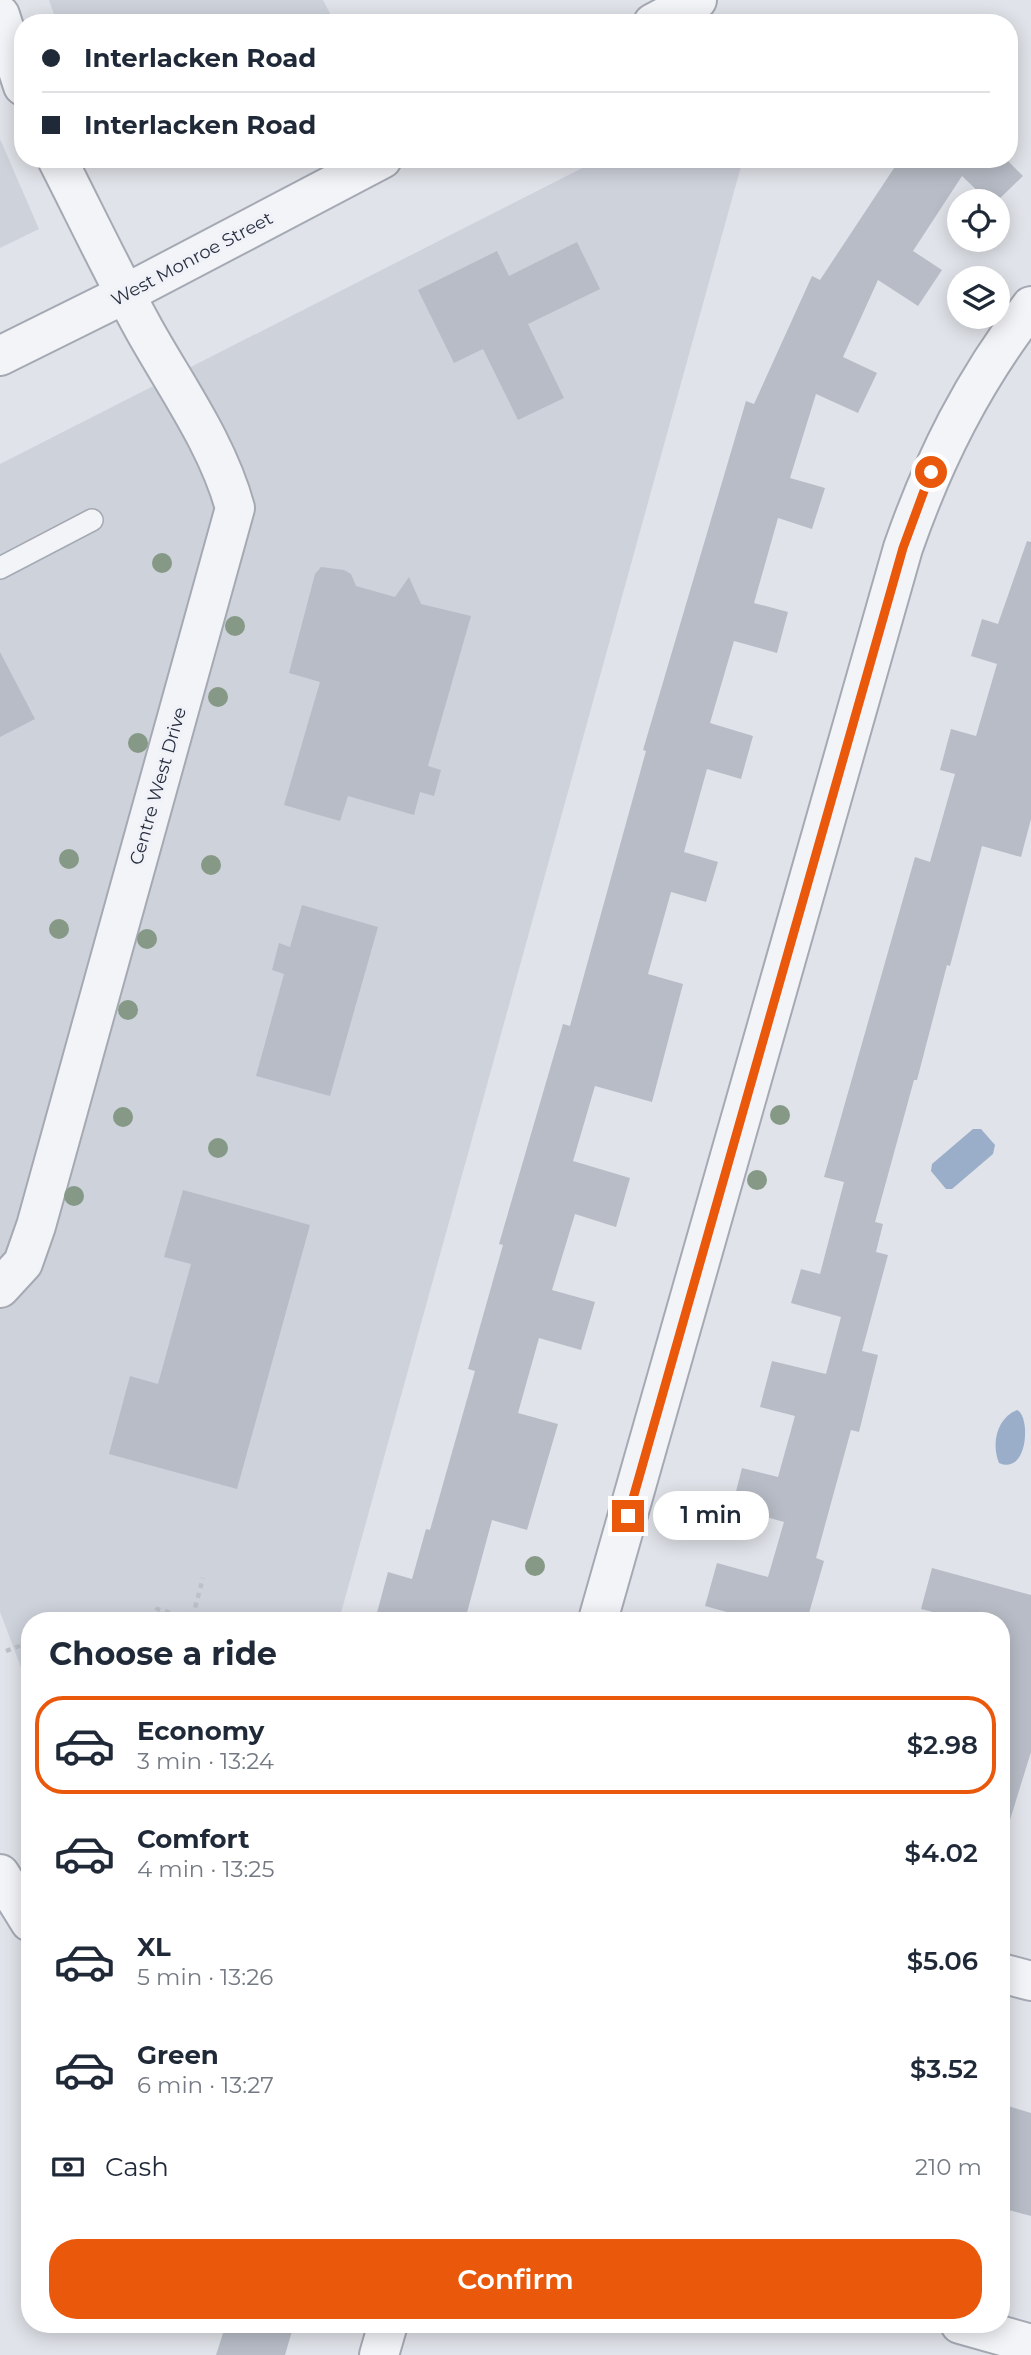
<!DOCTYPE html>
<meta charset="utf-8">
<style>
:root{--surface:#fff;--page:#f2f2f3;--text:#1f2937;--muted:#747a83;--line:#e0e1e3;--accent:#ea580c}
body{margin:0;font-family:Montserrat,sans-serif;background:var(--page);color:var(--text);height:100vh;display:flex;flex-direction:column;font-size:26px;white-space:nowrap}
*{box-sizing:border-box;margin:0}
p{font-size:23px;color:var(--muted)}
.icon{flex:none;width:38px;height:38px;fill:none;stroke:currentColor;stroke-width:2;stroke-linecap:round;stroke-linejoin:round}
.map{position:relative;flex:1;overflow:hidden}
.side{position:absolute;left:21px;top:1612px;width:989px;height:721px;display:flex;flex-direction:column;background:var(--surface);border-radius:28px;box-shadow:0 4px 18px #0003}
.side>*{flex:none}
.guide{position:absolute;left:14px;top:14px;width:1004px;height:154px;border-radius:28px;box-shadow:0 4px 18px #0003;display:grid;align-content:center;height:154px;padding:0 28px;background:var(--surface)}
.tools{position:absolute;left:947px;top:189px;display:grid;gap:14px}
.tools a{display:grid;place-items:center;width:63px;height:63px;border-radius:50%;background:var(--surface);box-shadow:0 4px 18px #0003;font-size:35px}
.end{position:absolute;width:32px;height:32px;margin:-16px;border:9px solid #ea580c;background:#fff;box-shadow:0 0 0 4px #fff}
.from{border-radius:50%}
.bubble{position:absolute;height:49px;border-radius:24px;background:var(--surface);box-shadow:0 4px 18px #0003;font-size:23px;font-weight:600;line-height:49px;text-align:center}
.guide b{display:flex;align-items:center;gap:24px;height:66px;font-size:26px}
.guide b+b{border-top:2px solid var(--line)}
.guide i{width:18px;height:18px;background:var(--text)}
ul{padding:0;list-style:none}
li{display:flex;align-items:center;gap:21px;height:98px;margin:0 14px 10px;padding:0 14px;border:4px solid transparent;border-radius:28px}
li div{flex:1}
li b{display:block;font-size:26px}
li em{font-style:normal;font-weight:600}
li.selected{border-color:var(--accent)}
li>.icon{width:63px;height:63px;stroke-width:1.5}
h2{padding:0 28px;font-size:32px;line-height:84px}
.pay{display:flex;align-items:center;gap:18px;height:77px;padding:0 28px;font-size:26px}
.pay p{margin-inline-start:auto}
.primary-button{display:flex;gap:14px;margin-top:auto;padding:14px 28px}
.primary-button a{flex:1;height:80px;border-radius:28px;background:var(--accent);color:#fff;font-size:28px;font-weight:600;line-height:80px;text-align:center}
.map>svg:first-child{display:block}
.built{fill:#ced2db}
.water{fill:#9aaeca}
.building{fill:#b7bcc6}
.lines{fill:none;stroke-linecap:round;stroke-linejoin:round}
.service-casing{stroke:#a5a9b3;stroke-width:24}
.minor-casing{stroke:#a5a9b3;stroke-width:42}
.tertiary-casing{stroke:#a5a9b3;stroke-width:42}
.path{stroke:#bec1c8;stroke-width:4.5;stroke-dasharray:5 5;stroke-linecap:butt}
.service{stroke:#f3f4f8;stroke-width:21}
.minor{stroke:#f3f4f8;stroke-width:38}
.tertiary{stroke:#f3f4f8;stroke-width:38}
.tree{fill:#859986}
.route{stroke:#ea580c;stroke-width:9}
.labels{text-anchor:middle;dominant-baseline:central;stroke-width:7;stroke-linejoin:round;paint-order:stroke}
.street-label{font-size:18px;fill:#282f41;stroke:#f0f2f7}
</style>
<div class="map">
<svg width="1031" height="2355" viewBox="0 0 1031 2355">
<rect width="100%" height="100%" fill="#e0e3e9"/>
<g class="built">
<polygon points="49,0 323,0 335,23 57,23"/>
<polygon points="0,139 39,229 0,248"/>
<polygon points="600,159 743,159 339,1620 30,1620 30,1691 0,1612 0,464"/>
</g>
<g class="water">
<polygon points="973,1129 981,1129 995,1145 993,1154 952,1189 946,1189 931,1171 932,1164"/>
<path d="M1017,1410C1031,1416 1028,1476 999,1463C991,1443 997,1418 1017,1410Z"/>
</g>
<g class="building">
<polygon points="900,159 1006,159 1023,176 997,201 988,201 962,176 913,251 942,270 918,306 878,280 843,357 877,373 858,413 816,394 790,478 825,488 812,529 778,518 754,603 788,612 777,653 734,641 710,723 753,736 741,779 707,769 684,852 718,862 706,902 671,892 648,974 683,984 652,1102 595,1086 573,1161 630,1178 616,1227 575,1214 552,1290 595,1302 581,1350 539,1338 518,1413 558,1424 527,1530 492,1520 465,1620 375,1620 388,1572 412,1579 426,1529 430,1530 475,1371 468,1369 503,1245 499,1244 563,1024 570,1026 646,751 643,750 746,401 754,404 812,276 820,280"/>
<polygon points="577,242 600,289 528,324 564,398 518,420 483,349 454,363 418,290 497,251 509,276"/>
<polygon points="1027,541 1031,542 1031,819 1021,857 982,846 950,966 947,965 917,1080 914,1080 875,1222 883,1224 876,1252 888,1255 862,1351 878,1355 859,1432 851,1430 816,1558 824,1561 807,1620 756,1620 705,1606 717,1563 768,1577 784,1522 732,1507 742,1468 778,1477 795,1416 760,1407 772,1361 826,1374 841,1317 791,1303 801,1269 820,1274 844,1182 824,1177 915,857 930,862 955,774 940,770 951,729 976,736 997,664 971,656 982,619 998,624"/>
<polygon points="321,567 344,570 351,574 356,586 395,597 409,577 421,604 471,616 428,766 441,770 434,796 420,792 414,815 348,796 340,821 284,805 320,682 289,673 315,574"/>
<polygon points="0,652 35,719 0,737"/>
<polygon points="302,905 378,927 330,1096 256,1076 284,974 272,970 279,943 290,947"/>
<polygon points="183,1190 310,1225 237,1489 109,1454 130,1376 158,1384 191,1264 164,1257"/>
<polygon points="932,1568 1031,1595 1031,1752 1009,1823 1001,1822 1001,1620 964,1620 921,1609"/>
<polygon points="1001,2104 1031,2113 1031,2216 1001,2208"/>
<polygon points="226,2324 294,2324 285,2355 216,2355"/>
</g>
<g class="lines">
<defs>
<polyline id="service" points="0,568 92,520"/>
<g id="minor">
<polyline points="0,15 23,86"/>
<path d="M0,1288L23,1263L36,1226L235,508C218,445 177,388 145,331C114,275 86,216 57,159"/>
<path d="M598,1620L903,548C934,459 973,381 1031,306"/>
<polyline points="1001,1973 1031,1981"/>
<polyline points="379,2355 388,2324"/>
</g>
<g id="tertiary">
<polyline points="653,23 697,0"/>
<polyline points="0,356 125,294 382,159"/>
<polyline points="0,1874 30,1922"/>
<polyline points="960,2324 1031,2344"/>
</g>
</defs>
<use href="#service" class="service-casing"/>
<use href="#minor" class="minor-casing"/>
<use href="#tertiary" class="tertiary-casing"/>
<g class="path">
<polyline points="78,1620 80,1614 102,1620"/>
<polyline points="153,1620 157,1609 192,1619 203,1578"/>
<polyline points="6,1651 30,1642"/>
</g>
<use href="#service" class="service"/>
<use href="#minor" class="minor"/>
<use href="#tertiary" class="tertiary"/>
</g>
<g class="tree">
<circle cx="162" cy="563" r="10"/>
<circle cx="235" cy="626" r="10"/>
<circle cx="218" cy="697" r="10"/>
<circle cx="138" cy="743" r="10"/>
<circle cx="69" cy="859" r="10"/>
<circle cx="211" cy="865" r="10"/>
<circle cx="59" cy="929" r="10"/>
<circle cx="147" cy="939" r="10"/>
<circle cx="128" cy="1010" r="10"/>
<circle cx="780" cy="1115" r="10"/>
<circle cx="123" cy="1117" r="10"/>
<circle cx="218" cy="1148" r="10"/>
<circle cx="757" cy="1180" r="10"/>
<circle cx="74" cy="1196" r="10"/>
<circle cx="535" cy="1566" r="10"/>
</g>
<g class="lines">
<polyline class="route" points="628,1516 903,548 931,472"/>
</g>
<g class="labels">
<g class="street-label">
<text transform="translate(192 259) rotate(-28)">West Monroe Street</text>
<text transform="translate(158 786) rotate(-74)">Centre West Drive</text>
</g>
</g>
</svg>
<div class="tools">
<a><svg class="icon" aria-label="locate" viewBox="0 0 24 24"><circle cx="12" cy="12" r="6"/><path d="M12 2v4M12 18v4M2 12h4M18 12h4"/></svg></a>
<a><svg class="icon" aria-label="layers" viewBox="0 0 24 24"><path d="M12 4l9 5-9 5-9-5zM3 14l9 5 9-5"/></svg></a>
</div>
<i class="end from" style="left:931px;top:472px"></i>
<i class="end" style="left:628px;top:1516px"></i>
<div class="bubble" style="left:653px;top:1491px;width:116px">1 min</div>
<div class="guide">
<b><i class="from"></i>Interlacken Road</b>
<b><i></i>Interlacken Road</b>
</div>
<section class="side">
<h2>Choose a ride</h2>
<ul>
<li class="selected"><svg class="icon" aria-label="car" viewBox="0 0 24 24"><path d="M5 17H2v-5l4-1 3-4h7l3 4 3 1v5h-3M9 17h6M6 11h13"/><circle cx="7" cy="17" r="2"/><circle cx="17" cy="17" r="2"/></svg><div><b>Economy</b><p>3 min · 13:24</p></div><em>$2.98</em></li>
<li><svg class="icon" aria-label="car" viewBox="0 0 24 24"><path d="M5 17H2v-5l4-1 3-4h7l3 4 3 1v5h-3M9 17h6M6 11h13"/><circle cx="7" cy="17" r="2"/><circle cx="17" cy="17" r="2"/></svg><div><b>Comfort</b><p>4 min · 13:25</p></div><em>$4.02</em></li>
<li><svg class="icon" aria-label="car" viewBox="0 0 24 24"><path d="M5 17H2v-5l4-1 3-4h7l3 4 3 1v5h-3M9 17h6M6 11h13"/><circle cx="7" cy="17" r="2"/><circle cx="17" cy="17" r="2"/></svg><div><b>XL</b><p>5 min · 13:26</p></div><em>$5.06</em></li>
<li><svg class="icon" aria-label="car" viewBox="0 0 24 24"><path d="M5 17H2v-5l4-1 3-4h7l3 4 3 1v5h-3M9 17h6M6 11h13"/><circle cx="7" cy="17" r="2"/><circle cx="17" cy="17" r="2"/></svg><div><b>Green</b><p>6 min · 13:27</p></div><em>$3.52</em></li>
</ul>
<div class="pay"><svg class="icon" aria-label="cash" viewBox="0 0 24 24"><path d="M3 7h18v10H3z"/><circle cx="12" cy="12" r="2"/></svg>Cash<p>210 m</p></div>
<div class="primary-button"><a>Confirm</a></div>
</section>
</div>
